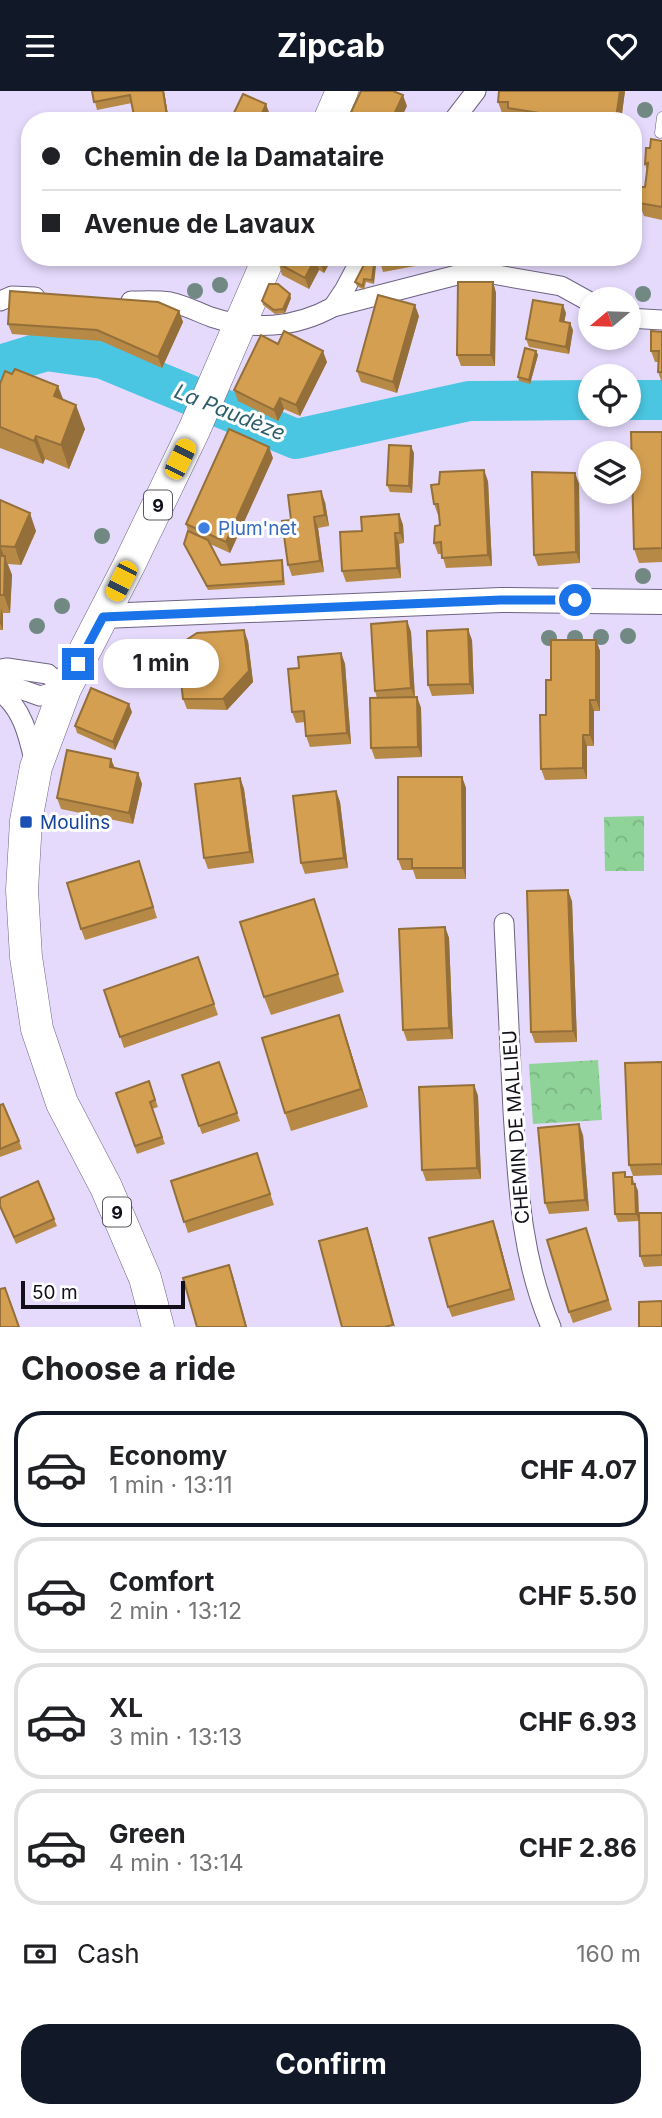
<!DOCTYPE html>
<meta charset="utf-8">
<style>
:root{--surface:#fff;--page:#f2f2f2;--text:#202124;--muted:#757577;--line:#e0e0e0;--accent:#111827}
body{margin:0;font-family:Inter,sans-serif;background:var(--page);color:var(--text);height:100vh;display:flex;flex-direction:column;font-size:26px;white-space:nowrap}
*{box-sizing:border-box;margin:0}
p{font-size:23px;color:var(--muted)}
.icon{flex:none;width:38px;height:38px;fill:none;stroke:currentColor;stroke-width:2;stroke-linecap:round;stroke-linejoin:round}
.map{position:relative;height:1236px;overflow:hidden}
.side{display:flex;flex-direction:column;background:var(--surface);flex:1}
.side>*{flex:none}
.top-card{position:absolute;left:21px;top:21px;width:621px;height:154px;border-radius:28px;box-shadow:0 4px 10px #0003;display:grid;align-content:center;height:154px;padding:0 21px;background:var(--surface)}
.needle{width:46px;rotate:251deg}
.buttons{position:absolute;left:578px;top:196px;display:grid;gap:14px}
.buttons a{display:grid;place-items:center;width:63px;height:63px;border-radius:50%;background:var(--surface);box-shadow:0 4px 10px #0003;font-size:35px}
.scale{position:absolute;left:21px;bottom:18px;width:164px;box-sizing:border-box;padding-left:7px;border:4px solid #130f1a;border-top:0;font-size:19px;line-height:24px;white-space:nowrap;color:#130f1a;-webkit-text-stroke:5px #fff;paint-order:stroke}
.end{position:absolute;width:32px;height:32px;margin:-16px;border:9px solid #1a73e8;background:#fff;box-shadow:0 0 0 4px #fff}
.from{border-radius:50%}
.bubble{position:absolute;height:49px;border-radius:24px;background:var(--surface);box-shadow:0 4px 10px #0003;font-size:23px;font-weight:700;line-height:49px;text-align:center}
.car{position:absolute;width:21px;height:42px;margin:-21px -10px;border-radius:9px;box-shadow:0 0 5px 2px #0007;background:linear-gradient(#f5c518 24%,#345 0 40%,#f5c518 0 76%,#345 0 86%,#f5c518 0)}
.top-card b{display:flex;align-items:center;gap:24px;height:66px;font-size:26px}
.top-card b+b{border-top:2px solid var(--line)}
.top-card i{width:18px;height:18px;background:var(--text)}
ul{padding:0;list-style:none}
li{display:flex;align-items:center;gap:21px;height:116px;margin:0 14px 10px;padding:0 7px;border:4px solid var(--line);border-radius:28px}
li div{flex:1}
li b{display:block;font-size:26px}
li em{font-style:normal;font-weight:700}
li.current{border-color:var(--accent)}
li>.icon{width:63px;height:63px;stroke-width:1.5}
h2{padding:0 21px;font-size:32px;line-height:84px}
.pay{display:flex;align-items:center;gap:18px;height:77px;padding:0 21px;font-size:26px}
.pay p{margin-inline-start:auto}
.action{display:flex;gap:14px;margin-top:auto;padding:14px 21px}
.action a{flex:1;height:80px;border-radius:28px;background:var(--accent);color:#fff;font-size:28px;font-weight:700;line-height:80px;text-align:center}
header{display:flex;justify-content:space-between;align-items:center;height:91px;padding:0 21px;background:var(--accent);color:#fff;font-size:32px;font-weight:700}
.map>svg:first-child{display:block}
.park{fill:url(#park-crowns)}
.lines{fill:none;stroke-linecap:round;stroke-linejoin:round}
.river{stroke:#4bc6e2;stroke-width:40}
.service-casing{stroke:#6e6482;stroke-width:11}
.minor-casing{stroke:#6e6482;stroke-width:21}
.tertiary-casing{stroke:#6e6482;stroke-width:26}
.primary-casing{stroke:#6e6482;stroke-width:33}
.service{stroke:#fff;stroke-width:10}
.minor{stroke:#fff;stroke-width:19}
.tertiary{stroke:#fff;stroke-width:24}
.primary{stroke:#fff;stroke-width:32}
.tree{fill:#718982}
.wall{fill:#b68946}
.shaded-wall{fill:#946f39}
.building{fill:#d49f51;stroke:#946f39;stroke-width:2}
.route{stroke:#1a73e8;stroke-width:9}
.shop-dot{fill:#3f7fe0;stroke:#fff;stroke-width:2.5}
.transit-dot{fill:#1a4fb4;stroke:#fff;stroke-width:2.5}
.labels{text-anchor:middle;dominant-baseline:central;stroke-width:6;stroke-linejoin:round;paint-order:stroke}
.shield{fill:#fff;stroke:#5a575f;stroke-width:2}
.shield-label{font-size:18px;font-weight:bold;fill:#130f1a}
.shop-label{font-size:19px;fill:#366cbe;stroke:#fff;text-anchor:start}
.transit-label{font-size:19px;fill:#164399;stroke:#fff;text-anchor:start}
.street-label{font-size:19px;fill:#130f1a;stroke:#fff}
.water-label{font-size:21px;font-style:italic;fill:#2c5f6b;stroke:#fff}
</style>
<header><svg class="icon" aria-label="menu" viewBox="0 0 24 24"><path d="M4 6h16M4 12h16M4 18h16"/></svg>Zipcab<svg class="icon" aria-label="heart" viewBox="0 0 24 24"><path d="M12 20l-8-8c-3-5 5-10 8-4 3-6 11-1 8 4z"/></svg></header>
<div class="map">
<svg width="662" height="1236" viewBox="0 0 662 1236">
<defs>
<pattern id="park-crowns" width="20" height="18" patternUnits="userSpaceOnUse" patternTransform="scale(1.75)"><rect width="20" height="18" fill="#8fd398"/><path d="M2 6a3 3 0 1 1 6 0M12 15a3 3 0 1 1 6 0" fill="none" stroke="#7ab482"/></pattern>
</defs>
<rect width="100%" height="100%" fill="#e5dafc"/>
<g class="park">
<polygon points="644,725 644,780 605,780 604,726"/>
<polygon points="598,969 602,1029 533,1033 529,973"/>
</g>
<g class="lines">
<g class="river">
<polyline points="0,274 46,260 103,268 296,348 469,310 590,309"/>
<polyline points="628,309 662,309"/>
</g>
<defs>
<polyline id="service" points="660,42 662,26"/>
<g id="minor">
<polyline points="453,30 476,0"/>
<polyline points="0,210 12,205 35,206"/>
<path d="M131,210C144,210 157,209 170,211C184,214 198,221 211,226C252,240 295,237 333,216L457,184L492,183L561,195L590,211"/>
<polyline points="333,216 345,198 362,166"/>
<polyline points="628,227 662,229"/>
<polyline points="0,578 7,577 48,583 65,598"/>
<polyline points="0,591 40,605 65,598"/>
<path d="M0,601C23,617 29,647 35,673"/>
<path d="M504,832C507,895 510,957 513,1020C518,1095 521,1166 551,1236"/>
</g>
<polyline id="tertiary" points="103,525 501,509 662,511"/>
<g id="primary">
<polyline points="329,30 342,0"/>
<polyline points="158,1236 145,1187 106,1096 62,1012 37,938 26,866 22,799 26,730 36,676 65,598 129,474 195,337 269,166"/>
</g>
</defs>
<use href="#service" class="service-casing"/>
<use href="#minor" class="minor-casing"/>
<use href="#tertiary" class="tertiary-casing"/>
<use href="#primary" class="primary-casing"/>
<use href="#service" class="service"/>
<use href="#minor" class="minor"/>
<use href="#tertiary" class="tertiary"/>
<use href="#primary" class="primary"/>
</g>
<g class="tree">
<circle cx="645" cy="19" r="8"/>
<circle cx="220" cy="194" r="8"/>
<circle cx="195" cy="200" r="8"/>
<circle cx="643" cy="203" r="8"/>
<circle cx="102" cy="445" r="8"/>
<circle cx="643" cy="485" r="8"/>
<circle cx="62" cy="515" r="8"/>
<circle cx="37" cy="535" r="8"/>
<circle cx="628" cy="545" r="8"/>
<circle cx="601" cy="546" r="8"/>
<circle cx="549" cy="547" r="8"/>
<circle cx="575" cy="547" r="8"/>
<circle cx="137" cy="558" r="8"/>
</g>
<g class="wall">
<polygon points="92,0 164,0 169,30 135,30 132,12 97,19"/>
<polygon points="499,0 625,0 621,30 523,30 512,28 509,22 502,22 498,11"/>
<polygon points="662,50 662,129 644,125 639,112 645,96 647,80 645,73 650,57"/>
<polygon points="72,166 119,166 119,167 73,169"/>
<polygon points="282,166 333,166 324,182 319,179 309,198 282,184 279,173"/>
<polygon points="368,166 374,193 366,191 364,199 357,195 355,191"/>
<polygon points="420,166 421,174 383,181 381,174"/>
<polygon points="493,191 496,202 495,275 461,275 457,264"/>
<polygon points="291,207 285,222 275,223 263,214 262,210"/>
<polygon points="179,220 183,231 162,277 101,250 12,243 8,233"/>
<polygon points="566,222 564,231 573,239 569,263 529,256 526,248"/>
<polygon points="419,225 397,302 361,291 357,280"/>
<polygon points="662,241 662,292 658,281 658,271 655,271 651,260"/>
<polygon points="278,253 327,271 300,325 284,318 278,330 238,310 234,299"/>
<polygon points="536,260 538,264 530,293 519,290 518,286"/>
<polygon points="0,293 64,309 85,338 69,378 45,368 43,373 0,357"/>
<polygon points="662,341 662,471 639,472 634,458"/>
<polygon points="414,362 412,402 390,401 387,394"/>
<polygon points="273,367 230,462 210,453 221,474 282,469 283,473 285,494 208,499 184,453 188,440 186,433"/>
<polygon points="575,382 579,393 580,472 538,475 534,464"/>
<polygon points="488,390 492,475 446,477 442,463 438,463 434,452 440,434 439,424 438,424 434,413"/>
<polygon points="0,409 36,440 21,474 8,473 12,484 10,522 3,522 3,539 0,539 0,543"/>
<polygon points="325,411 329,435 318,437 324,481 292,485 288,474 291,429"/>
<polygon points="399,423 403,434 404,452 399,453 401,487 346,491 342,480 362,440"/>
<polygon points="407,530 411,541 415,606 417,606 421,617 422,666 375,668 371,657 377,607 375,600"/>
<polygon points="472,549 474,603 432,605 428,594"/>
<polygon points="596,549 600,560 600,620 594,620 594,655 587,655 587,688 545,689 541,678 546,624 551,589"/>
<polygon points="248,550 253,591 227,619 187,618 183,608"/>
<polygon points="341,562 345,573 351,653 310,656 306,645 305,631 296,632 292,621 299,577"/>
<polygon points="132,621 115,659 77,642 75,635"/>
<polygon points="111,668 115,677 138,682 142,693 133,733 61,718 57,707"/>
<polygon points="462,686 466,697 466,788 416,788 413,779 402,779 398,768"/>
<polygon points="240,687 244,698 254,772 208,778 204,767"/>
<polygon points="336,700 340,711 348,777 305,783 301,772"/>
<polygon points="143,781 157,827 85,849 81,838"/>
<polygon points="314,808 344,901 271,924 264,906"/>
<polygon points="572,810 577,951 535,952 531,941"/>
<polygon points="445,836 449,847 453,948 407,950 403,939"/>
<polygon points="198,866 218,924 124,957 104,899"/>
<polygon points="345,942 368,1016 291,1040 285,1022"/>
<polygon points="219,971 240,1030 202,1043 182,984"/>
<polygon points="662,971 662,1084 633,1085 629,1074"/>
<polygon points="149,990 158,1016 152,1018 165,1053 137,1063 116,1002"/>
<polygon points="474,994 478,1005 481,1088 426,1090 422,1079"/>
<polygon points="0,1014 19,1050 22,1058 0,1066"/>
<polygon points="583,1044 589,1120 549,1123 545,1112"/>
<polygon points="257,1062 274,1114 188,1142 171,1090"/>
<polygon points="625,1081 626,1086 632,1086 638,1100 639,1130 618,1131 615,1123"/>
<polygon points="0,1116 54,1128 57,1135 16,1153"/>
<polygon points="662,1122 662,1175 644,1176 640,1165"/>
<polygon points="586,1137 612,1219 573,1232 569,1221"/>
<polygon points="497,1141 515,1209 452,1226 448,1216"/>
</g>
<g class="shaded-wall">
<polygon points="163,0 164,0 169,30 167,25"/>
<polygon points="620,0 625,0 621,30 617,30 616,27"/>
<polygon points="403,4 407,15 400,30 391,30"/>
<polygon points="266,13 270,24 268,30 259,30"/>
<polygon points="568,24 570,30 566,30 564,26"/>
<polygon points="323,166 333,166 324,182 320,171"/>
<polygon points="375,166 377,166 374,193 372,189"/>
<polygon points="315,168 319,179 309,198 305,187"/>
<polygon points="493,191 496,202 495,275 491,264"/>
<polygon points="290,203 291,207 285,222 283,218"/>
<polygon points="415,214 419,225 397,302 393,291"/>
<polygon points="563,214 566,222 563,237 560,230"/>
<polygon points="179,220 183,231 162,277 158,266"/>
<polygon points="570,232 573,239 569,263 566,256"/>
<polygon points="323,260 327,271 300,325 296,314"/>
<polygon points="536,260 538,264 530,293 529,289"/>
<polygon points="58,295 67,318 54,305"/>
<polygon points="280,307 284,318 278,330 274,319"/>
<polygon points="76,314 85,338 69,378 61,354"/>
<polygon points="36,345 45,368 43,373 34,350"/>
<polygon points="411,355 414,362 412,402 409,395"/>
<polygon points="269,356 273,367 230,462 226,451"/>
<polygon points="484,379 488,390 492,475 488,464"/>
<polygon points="575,382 579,393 580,472 576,461"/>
<polygon points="321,400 325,411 329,435 325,424"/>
<polygon points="30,422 36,440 21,474 15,456"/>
<polygon points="399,423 403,434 404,452 400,442"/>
<polygon points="314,426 318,437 324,481 320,470"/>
<polygon points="395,442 399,453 401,487 397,477"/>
<polygon points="0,455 12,484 10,522 4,504 0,466"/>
<polygon points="1,517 3,524 3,539 0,532"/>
<polygon points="407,530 411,541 415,608 411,597"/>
<polygon points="468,538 472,549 474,603 470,593"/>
<polygon points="244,539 248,550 253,591 227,619 223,608"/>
<polygon points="596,549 600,560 600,620 596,609"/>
<polygon points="341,562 345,573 351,653 347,642"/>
<polygon points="417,606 421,617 422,666 418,656"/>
<polygon points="590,609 594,620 594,655 590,644"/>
<polygon points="129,613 132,621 115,659 113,651"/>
<polygon points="583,644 587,655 587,688 583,677"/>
<polygon points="111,668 115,679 110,676"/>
<polygon points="138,682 142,693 133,733 129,722"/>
<polygon points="462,686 466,697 466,788 463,777"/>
<polygon points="240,687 244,698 254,772 250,761"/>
<polygon points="336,700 340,711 348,777 344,767"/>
<polygon points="568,799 572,810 577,951 573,940"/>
<polygon points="445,836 449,847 453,948 449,937"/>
<polygon points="339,924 345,942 368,1016 361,998"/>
<polygon points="474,994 478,1005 481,1088 477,1077"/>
<polygon points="579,1033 583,1044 589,1120 585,1109"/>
<polygon points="635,1093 638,1100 639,1130 636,1123"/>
<polygon points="493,1130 497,1141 515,1209 511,1198"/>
<polygon points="367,1137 371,1148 395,1236 393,1234"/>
<polygon points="229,1174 233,1185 247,1236 246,1236"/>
</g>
<g class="building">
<polygon points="92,0 163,0 167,25 135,30 130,4 94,11"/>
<polygon points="361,0 393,0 403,4 391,30 347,30"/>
<polygon points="499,0 620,0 616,27 582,23 581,26 568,24 564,26 508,17 508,11 498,11"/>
<polygon points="243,3 266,13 259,30 230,30"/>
<polygon points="651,48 662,50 662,116 639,112 641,96 645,96 648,72 645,73 646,57 650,57"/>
<polygon points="282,166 323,166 320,171 315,168 305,187 279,173"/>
<polygon points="368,166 375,166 372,189 364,188 363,195 355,191"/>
<polygon points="379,166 418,166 419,167 381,174"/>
<polygon points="458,191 493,191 491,264 457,264"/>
<polygon points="269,193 278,193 290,203 283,218 274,219 262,210"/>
<polygon points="10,200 158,211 179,220 158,266 97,239 8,233"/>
<polygon points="378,204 415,214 393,291 357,280"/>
<polygon points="533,209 563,214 560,230 570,232 566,256 526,248"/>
<polygon points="284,240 323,260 296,314 280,307 274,319 234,299 261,244 278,253"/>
<polygon points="651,240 662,241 662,281 658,281 659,260 651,260"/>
<polygon points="525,257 536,260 529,289 518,286"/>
<polygon points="15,278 58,295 54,305 76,314 61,354 36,345 34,350 0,336 0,293 5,280 12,283"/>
<polygon points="229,338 269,356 226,451 186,433"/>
<polygon points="631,341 662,341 662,457 634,458"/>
<polygon points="389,354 411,355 409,395 387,394"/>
<polygon points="484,379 488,464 442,467 441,451 434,452 435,435 440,434 438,413 434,413 431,394 439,393 440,381"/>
<polygon points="532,381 575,382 576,461 534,464"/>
<polygon points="321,400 325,424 314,426 320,470 288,474 282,430 291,429 288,404"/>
<polygon points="0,409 30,422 15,456 0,455 0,461"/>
<polygon points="399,423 400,442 395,442 397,477 342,480 340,441 362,440 361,426"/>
<polygon points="188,440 208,449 221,474 282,469 283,490 207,495 184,453"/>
<polygon points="0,465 5,465 4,504 0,504"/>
<polygon points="407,530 411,597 375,600 371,533"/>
<polygon points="468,538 470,593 428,594 427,540"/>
<polygon points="244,539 249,580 223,608 183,608 177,555 197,542"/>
<polygon points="551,549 596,549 596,609 590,609 590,644 583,644 583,677 541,678 540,624 546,624 546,589 551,589"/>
<polygon points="341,562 347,642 306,645 304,620 292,621 288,578 299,577 298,566"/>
<polygon points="91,597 129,613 113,651 75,635"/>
<polygon points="417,606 418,656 371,657 370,607"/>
<polygon points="67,659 111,668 110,676 138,682 129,722 57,707"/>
<polygon points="398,686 462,686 463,777 412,777 412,768 398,768"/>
<polygon points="240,687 250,761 204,767 195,693"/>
<polygon points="336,700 344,767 301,772 293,705"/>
<polygon points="139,770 153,816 81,838 67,792"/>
<polygon points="568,799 573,940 531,941 527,800"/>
<polygon points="314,808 338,883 264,906 240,831"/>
<polygon points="445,836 449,937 403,939 399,838"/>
<polygon points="198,866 214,913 120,946 104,899"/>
<polygon points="339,924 361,998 285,1022 262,947"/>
<polygon points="219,971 237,1022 199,1035 182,984"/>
<polygon points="662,971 662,1073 629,1074 625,972"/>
<polygon points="149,990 155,1009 150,1011 162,1046 135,1055 116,1002"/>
<polygon points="474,994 477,1077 422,1079 419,996"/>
<polygon points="3,1013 19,1050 0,1058 0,1014"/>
<polygon points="579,1033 585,1109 545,1112 538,1037"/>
<polygon points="257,1062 270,1103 184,1131 171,1090"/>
<polygon points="625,1081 625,1086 632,1086 632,1093 635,1093 636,1123 615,1123 613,1082"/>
<polygon points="38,1090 54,1128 14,1146 0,1115 0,1107"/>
<polygon points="639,1122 662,1122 662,1164 640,1165"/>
<polygon points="493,1130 511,1198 448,1216 429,1147"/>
<polygon points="367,1137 393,1234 384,1236 342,1236 319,1150"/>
<polygon points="586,1137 608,1209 569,1221 547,1149"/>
<polygon points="229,1174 246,1236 197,1236 183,1187"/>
<polygon points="5,1197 19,1236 0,1236 0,1198"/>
<polygon points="662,1210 662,1236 639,1236 639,1211"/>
</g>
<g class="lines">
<polyline class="route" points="78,573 103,526 501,509 575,509"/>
</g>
<circle class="shop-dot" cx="204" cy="437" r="7"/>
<rect class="transit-dot" x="19" y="724" width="14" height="14" rx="3.5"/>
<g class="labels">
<g class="shield">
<rect x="144" y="399.5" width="28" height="29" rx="5"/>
<rect x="103" y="1106.5" width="28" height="29" rx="5"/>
</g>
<g class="shield-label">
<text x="158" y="414">9</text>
<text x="117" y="1121">9</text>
</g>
<g class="shop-label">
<text x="218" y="437">Plum'net</text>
</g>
<g class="transit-label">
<text x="40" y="731">Moulins</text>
</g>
<g class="street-label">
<text transform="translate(516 1036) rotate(-94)">CHEMIN DE MALLIEU</text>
</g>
<g class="water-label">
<text transform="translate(230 321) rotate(22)">La Paudèze</text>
</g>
</g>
</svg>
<div class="buttons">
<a><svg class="needle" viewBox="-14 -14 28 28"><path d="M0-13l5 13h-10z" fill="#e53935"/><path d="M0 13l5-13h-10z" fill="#757577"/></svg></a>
<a><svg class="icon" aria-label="locate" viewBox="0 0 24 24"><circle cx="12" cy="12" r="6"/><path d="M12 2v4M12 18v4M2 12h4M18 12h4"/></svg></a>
<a><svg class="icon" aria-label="layers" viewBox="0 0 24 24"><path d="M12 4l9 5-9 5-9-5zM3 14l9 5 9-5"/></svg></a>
</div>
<div class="scale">50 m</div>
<i class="end from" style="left:575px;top:509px"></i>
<i class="end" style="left:78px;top:573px"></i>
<div class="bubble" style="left:103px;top:548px;width:116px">1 min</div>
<i class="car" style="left:180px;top:368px;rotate:26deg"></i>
<i class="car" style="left:121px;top:490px;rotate:207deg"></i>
<div class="top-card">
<b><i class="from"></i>Chemin de la Damataire</b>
<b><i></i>Avenue de Lavaux</b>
</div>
</div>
<section class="side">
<h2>Choose a ride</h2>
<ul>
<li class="current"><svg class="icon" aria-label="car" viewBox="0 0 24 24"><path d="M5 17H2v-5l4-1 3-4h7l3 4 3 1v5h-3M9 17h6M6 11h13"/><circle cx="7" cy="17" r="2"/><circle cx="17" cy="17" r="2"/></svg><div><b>Economy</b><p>1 min · 13:11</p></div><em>CHF 4.07</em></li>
<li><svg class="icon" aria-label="car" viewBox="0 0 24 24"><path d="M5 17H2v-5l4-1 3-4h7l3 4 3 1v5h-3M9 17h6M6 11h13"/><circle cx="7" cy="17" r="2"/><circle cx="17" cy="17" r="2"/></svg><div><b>Comfort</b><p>2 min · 13:12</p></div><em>CHF 5.50</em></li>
<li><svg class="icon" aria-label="car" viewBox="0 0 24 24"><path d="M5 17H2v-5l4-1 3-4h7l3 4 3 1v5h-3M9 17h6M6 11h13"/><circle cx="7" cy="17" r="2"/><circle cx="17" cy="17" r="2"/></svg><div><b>XL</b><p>3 min · 13:13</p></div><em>CHF 6.93</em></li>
<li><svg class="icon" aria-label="car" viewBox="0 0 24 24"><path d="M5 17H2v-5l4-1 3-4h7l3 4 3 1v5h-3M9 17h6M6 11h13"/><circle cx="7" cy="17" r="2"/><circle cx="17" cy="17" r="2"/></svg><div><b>Green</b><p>4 min · 13:14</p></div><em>CHF 2.86</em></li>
</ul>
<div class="pay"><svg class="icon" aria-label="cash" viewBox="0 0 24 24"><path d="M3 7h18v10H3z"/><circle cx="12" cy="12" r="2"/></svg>Cash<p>160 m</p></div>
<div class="action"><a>Confirm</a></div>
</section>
